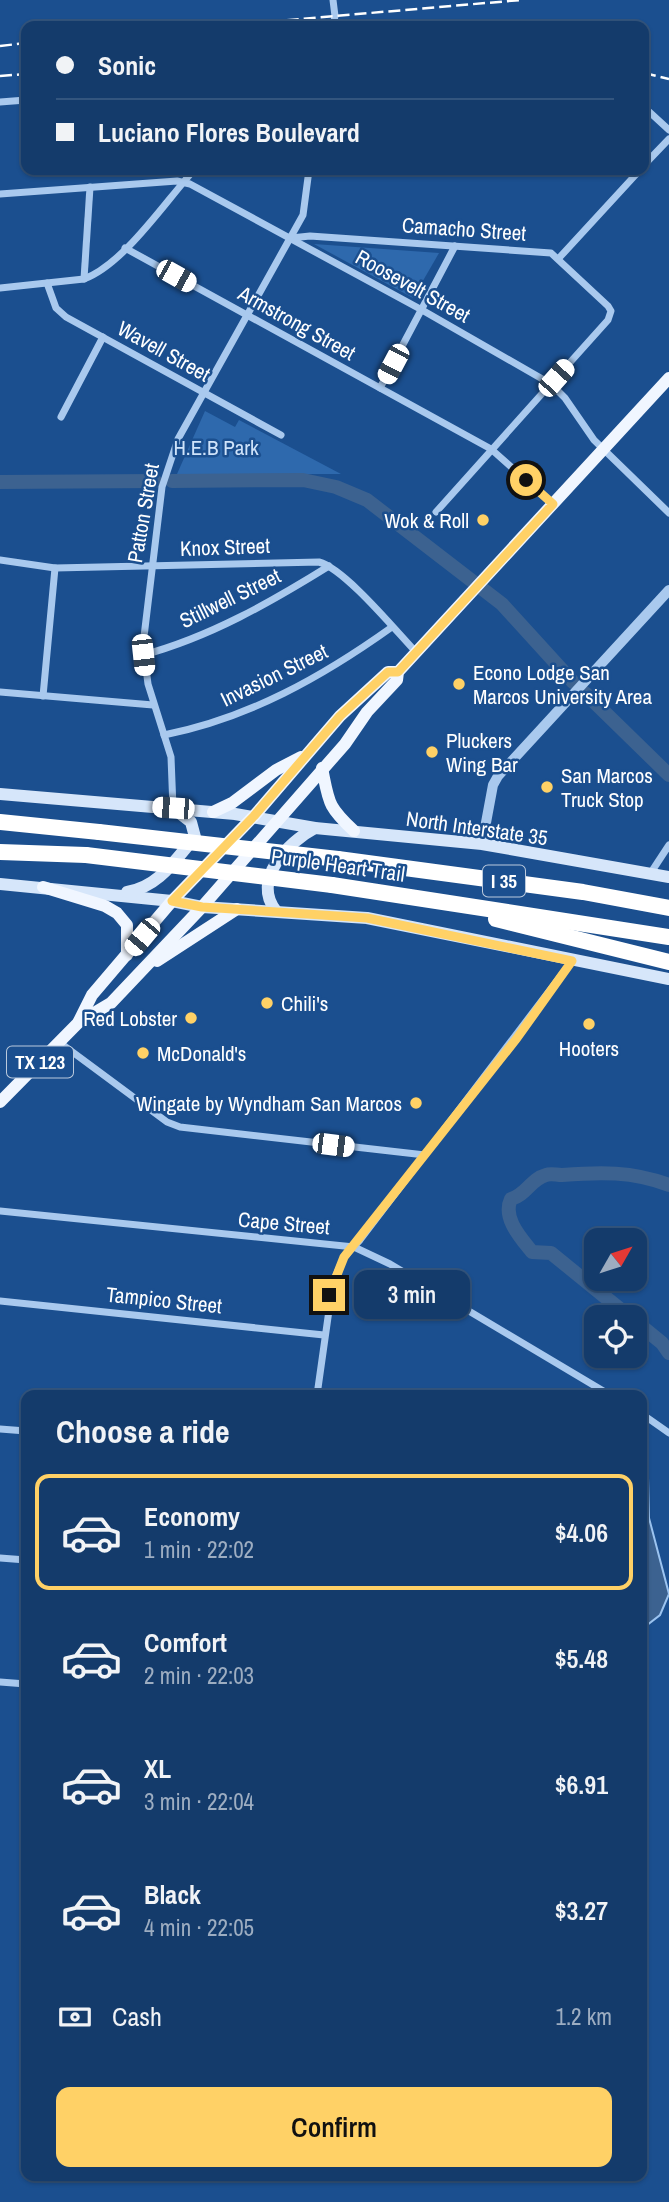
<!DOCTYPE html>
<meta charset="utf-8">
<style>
:root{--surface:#143b6b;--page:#1d4271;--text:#f1f3f6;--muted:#9dadc1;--line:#33557e;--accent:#ffd166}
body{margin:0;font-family:"Archivo Narrow",sans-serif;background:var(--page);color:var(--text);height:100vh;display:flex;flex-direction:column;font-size:26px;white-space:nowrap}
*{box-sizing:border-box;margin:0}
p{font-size:23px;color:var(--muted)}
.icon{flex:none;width:38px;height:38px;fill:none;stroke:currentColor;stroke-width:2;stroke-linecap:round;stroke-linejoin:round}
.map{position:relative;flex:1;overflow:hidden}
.panel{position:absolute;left:21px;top:1390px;width:626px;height:791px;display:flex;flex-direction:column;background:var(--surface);border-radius:14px;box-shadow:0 2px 5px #0004,0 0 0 2px var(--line)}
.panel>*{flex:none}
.guide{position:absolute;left:21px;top:21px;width:628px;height:154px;border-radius:14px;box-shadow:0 2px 5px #0004,0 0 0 2px var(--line);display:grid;align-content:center;height:154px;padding:0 35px;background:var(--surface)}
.needle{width:46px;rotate:51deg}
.buttons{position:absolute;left:584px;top:1228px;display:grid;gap:14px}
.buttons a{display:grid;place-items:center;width:63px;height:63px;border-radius:14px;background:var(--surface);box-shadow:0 2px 5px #0004,0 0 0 2px var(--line);font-size:35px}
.end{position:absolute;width:32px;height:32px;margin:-16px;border:9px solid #ffd166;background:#111;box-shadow:0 0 0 4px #111}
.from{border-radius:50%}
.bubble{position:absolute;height:49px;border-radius:14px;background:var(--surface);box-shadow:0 2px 5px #0004,0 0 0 2px var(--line);font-size:23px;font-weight:600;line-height:49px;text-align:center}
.car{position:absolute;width:21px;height:42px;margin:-21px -10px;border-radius:9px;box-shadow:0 0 5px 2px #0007;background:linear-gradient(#fff 24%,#345 0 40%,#fff 0 76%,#345 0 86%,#fff 0)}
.guide b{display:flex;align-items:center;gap:24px;height:66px;font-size:26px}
.guide b+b{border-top:2px solid var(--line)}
.guide i{width:18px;height:18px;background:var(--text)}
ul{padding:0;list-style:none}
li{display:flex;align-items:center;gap:21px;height:116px;margin:0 14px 10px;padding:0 21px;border:4px solid transparent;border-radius:14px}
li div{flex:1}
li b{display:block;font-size:26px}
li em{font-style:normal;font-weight:600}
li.selected{border-color:var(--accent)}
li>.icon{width:63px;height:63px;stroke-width:1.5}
h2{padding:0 35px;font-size:32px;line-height:84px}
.pay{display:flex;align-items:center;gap:18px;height:77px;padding:0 35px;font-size:26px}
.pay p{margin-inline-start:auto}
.cta{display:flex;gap:14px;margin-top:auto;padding:14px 35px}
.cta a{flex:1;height:80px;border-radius:14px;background:var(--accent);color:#111;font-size:28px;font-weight:600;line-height:80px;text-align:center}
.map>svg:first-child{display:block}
.green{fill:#2e69ad}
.water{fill:#3c6290;stroke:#9cc4f0;stroke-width:2}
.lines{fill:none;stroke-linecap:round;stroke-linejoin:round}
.river{stroke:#3c6290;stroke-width:14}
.minor{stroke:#a9c9ee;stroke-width:7}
.tertiary{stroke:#a9c9ee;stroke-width:10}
.secondary{stroke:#d6e6fa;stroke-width:12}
.primary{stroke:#f0f6ff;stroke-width:12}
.motorway{stroke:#fff;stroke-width:16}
.rail{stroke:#fff;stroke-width:2.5;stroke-dasharray:12 5;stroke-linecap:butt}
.motorway-bridge{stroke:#fff;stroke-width:16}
.route{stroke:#ffd166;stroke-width:9}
.poi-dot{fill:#ffd166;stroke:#1b4f8f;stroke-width:2.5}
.labels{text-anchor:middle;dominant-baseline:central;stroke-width:5;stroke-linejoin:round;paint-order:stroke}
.shield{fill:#1b4f8f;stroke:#bbcadd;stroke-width:2}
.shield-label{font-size:19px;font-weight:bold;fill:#fff}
.street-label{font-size:21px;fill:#fff;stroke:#1b4f8f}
.park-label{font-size:21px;fill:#cfe3fa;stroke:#1b4f8f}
.poi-label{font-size:21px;fill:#fff;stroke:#1b4f8f;text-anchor:start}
</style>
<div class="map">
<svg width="669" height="2202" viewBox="0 0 669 2202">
<rect width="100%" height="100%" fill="#1b4f8f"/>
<g class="green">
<polygon points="314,244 439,253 413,298"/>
<polygon points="205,411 235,427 239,420 341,474 177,474"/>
</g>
<polygon class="water" points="642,1467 648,1478 649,1518 669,1594 660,1615 642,1629"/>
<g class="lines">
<g class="river">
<polyline points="172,481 303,480 336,487 367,500 502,604 573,682"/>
<polyline points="0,482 155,481"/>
<polyline points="585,693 669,775"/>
<path d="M631,1318L551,1253L532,1252C521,1238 502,1218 511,1199C526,1195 531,1179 546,1175C551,1173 556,1175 562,1175C600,1172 632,1171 669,1185"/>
<polyline points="635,1321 662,1343 669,1353"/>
</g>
<g class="minor">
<polyline points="333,26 335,16 333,0"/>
<polyline points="0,102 26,100"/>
<polyline points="644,107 669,130"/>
<polyline points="644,165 669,139"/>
<polyline points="0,194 177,181 190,184 422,310 551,384 565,398 594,440 669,513"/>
<polyline points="291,238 310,236 551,253 608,306 611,311 608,320 436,512"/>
<polyline points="125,248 491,449 553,504"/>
<polyline points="559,258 640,170"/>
<polyline points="84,279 90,187"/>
<polyline points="47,283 56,308 66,317 281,435"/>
<path d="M0,288L84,279C124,264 165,202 194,170"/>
<polyline points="380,388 455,246"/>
<polyline points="61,417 103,337"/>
<path d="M0,560L55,568L319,562C345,569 395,630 416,652"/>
<path d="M143,655C210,637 271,602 329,566"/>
<polyline points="0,692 153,705"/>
<polyline points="43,696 55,568"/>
<path d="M164,735C249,718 322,677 392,627"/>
<polyline points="173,808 171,757 148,684 143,645 162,487 178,439 303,215 309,170"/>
<polyline points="650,874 669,845"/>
<polyline points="59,1042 167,1122 180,1127 425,1155"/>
<polyline points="0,1211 354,1247 390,1264 610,1395"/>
<polyline points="0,1301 324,1335"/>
<polyline points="317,1395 333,1282 344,1257 360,1240 572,961"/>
<polyline points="642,1414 669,1433"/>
<polyline points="0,1429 26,1431"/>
<polyline points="0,1558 26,1560"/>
<polyline points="0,1682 26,1684"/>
</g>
<polyline class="tertiary" points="482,844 493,785 498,776 669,590"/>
<g class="secondary">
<polyline points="0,794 235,814 315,828 482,844 669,877"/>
<polyline points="0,884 172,901 202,907 367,918 669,979"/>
<path d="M127,892C159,887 175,860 195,837L191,822L173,808"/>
<path d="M276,911C251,880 288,842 315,828"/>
</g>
<g class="primary">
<path d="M322,768C329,802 327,806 354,831"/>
<polyline points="213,812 232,803 276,770 301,757"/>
<polyline points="43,887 105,906 117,913 127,925 127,955"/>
<polyline points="157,961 237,909"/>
<polyline points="79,1021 92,995 172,901 254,816 340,716 388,672 398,672"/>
<polyline points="0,1102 79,1022 111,1003 202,907 345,744 367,712 397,680 398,672 669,378"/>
</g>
<g class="motorway">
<polyline points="0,822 99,832"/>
<polyline points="0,852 86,855"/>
<polyline points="338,859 583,892 669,908"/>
<polyline points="332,885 669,937"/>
<polyline points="496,919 669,962"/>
</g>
<g class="rail">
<polyline points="219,26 521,0"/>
<polyline points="0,46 26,43"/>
<polyline points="644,73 669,79"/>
<polyline points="0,76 26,74"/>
</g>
<g class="motorway-bridge">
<polyline points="99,832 338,859"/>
<polyline points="86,855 332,885"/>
</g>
</g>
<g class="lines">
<polyline class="route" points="329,1295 344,1257 517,1038 572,961 367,918 202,907 172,901 254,816 340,716 388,672 398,672 553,504 526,480"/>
</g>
<g class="poi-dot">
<circle cx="483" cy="520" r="7"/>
<circle cx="459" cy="684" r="7"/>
<circle cx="432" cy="752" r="7"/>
<circle cx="547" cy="787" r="7"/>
<circle cx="267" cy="1003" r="7"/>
<circle cx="191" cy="1018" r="7"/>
<circle cx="589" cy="1024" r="7"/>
<circle cx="143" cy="1053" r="7"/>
<circle cx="416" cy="1103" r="7"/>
</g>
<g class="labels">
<g class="shield">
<rect x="483" y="865.5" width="42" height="31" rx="5"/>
<rect x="7" y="1046.5" width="66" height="31" rx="5"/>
</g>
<g class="shield-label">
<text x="504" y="881">I 35</text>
<text x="40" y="1062">TX 123</text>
</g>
<g class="street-label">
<text transform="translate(464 229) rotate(4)">Camacho Street</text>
<text transform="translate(413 286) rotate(29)">Roosevelt Street</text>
<text transform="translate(297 323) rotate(29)">Armstrong Street</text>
<text transform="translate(164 351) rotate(29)">Wavell Street</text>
<text transform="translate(143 513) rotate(-80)">Patton Street</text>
<text transform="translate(225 547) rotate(-2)">Knox Street</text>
<text transform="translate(230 598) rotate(-26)">Stillwell Street</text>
<text transform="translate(274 675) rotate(-26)">Invasion Street</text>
<text transform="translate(477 828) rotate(8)">North Interstate 35</text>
<text transform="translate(338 865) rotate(8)">Purple Heart Trail</text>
<text transform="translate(284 1223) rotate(5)">Cape Street</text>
<text transform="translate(164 1300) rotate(6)">Tampico Street</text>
</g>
<g class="park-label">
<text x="216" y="447">H.E.B Park</text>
</g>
<g class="poi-label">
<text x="469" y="520" text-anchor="end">Wok &amp; Roll</text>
<text x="473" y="672">Econo Lodge San<tspan x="473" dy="24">Marcos University Area</tspan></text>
<text x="446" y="740">Pluckers<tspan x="446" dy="24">Wing Bar</tspan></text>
<text x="561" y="775">San Marcos<tspan x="561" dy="24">Truck Stop</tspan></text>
<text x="281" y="1003">Chili's</text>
<text x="177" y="1018" text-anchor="end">Red Lobster</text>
<text x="589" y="1048" text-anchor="middle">Hooters</text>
<text x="157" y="1053">McDonald's</text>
<text x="402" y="1103" text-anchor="end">Wingate by Wyndham San Marcos</text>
</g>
</g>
</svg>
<div class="buttons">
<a><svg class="needle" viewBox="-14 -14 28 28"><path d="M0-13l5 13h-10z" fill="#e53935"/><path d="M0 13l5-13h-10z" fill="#9dadc1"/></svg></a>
<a><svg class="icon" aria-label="locate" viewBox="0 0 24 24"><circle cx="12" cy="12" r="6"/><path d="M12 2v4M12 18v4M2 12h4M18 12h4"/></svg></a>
</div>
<i class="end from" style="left:526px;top:480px"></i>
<i class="end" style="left:329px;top:1295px"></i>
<div class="bubble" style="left:354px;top:1270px;width:116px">3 min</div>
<i class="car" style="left:176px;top:276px;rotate:119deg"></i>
<i class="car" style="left:393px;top:364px;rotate:208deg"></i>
<i class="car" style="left:556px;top:378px;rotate:42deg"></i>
<i class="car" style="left:143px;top:655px;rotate:174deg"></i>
<i class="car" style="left:173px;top:808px;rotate:274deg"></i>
<i class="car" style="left:142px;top:937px;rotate:220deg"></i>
<i class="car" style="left:333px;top:1145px;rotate:97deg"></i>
<div class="guide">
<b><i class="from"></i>Sonic</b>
<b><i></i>Luciano Flores Boulevard</b>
</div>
<section class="panel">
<h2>Choose a ride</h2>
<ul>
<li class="selected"><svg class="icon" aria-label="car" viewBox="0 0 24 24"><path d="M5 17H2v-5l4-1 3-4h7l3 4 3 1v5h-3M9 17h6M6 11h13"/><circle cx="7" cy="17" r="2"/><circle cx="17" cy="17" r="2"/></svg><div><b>Economy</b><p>1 min · 22:02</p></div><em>$4.06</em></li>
<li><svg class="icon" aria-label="car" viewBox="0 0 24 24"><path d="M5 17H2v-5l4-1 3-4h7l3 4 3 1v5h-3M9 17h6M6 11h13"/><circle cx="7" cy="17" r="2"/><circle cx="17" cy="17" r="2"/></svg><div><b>Comfort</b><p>2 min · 22:03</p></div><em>$5.48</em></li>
<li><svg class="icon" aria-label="car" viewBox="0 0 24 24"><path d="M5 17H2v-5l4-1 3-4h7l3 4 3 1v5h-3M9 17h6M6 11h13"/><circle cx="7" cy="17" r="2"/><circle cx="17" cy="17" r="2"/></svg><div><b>XL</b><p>3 min · 22:04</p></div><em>$6.91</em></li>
<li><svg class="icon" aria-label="car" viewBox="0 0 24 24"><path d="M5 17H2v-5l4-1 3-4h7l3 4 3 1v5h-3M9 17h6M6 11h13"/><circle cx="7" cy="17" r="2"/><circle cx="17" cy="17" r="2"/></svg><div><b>Black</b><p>4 min · 22:05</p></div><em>$3.27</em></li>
</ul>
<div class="pay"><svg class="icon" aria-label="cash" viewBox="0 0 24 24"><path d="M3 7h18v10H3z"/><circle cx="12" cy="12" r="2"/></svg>Cash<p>1.2 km</p></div>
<div class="cta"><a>Confirm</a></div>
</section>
</div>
